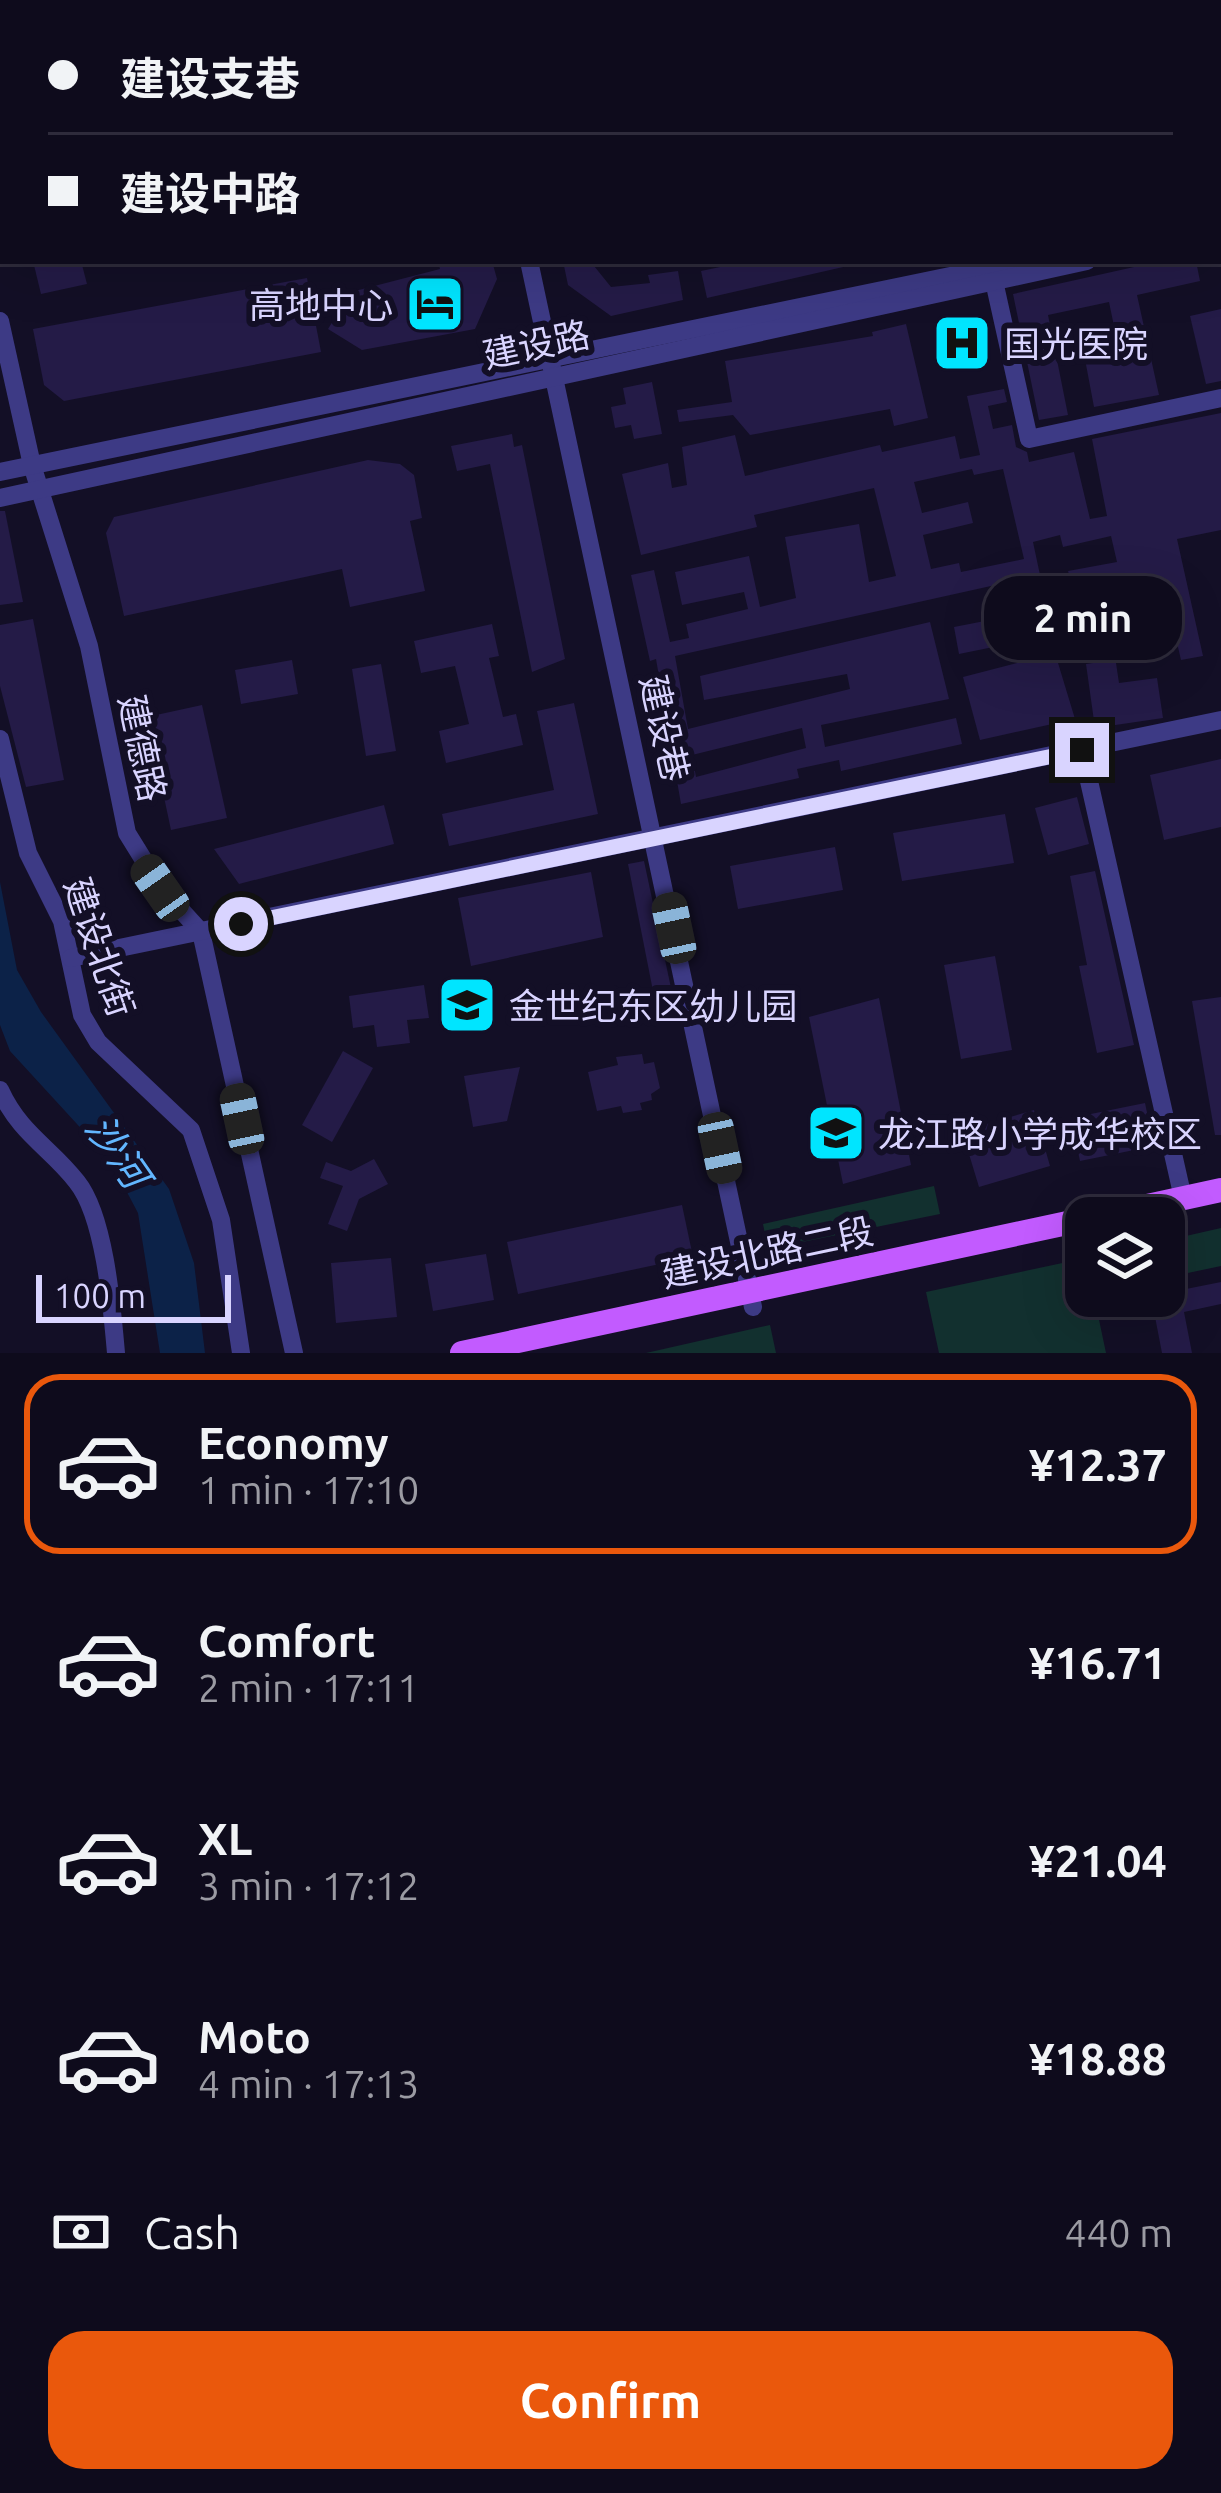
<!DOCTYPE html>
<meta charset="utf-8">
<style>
:root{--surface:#0e0b1c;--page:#171425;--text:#f1f3f6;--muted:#9b9ba3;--line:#2e2b3b;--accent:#ea580c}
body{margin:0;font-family:Ubuntu,"Noto Sans SC",sans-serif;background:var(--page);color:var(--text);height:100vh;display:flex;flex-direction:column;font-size:45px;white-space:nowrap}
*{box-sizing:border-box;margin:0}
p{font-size:39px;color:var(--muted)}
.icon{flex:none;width:66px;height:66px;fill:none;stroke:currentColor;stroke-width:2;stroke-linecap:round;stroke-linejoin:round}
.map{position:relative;height:1353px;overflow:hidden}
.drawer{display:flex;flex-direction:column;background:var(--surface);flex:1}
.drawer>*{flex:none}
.hud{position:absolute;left:0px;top:0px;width:1221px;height:264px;box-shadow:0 12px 48px #0002,0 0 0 3px var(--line);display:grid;align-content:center;height:264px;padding:0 48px;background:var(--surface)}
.tools{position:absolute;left:1065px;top:1197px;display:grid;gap:24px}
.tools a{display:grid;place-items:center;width:120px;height:120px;border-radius:24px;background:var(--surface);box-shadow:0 12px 48px #0002,0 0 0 3px var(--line);font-size:60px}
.scale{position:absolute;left:36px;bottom:30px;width:195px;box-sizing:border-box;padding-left:12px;border:6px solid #d9d4ff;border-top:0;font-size:33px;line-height:42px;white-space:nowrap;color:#d9d4ff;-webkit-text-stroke:9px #130f26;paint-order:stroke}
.end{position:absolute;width:54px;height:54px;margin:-27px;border:15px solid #d9d4ff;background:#111;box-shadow:0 0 0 6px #111}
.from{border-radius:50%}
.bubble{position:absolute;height:84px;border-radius:36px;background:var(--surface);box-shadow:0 12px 48px #0002,0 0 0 3px var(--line);font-size:39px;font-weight:700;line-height:84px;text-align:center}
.car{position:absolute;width:36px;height:72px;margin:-36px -18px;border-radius:15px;box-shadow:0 0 9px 3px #0007;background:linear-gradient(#222 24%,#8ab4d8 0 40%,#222 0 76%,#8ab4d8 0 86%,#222 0)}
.hud b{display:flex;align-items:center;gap:42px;height:114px;font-size:45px}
.hud b+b{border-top:3px solid var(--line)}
.hud i{width:30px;height:30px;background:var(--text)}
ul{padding:21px 0 0;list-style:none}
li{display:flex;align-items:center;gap:36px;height:180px;margin:0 24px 18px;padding:0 24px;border:6px solid transparent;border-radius:36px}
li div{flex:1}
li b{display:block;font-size:45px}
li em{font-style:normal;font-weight:700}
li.active{border-color:var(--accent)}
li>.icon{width:108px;height:108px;stroke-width:1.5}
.pay{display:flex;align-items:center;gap:30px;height:132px;padding:0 48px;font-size:45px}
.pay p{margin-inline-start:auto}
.action{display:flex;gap:24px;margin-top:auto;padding:24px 48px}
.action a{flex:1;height:138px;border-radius:36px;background:var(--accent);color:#fff;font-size:48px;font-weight:700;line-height:138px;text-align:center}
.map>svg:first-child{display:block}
.green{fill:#12302f}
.water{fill:#0c2248}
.building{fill:#241b47;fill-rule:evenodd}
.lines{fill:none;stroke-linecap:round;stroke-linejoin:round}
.minor{stroke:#3d3a85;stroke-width:18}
.major{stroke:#c25bff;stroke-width:24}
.route{stroke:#d9d4ff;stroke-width:15}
.labels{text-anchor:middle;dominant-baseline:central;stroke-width:12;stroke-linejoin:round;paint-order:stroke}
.poi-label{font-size:36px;fill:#d9d4ff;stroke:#130f26;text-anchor:start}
.street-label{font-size:36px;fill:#d9d4ff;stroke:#130f26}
.water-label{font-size:39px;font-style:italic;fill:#62b6ff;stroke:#130f26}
</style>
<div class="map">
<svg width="1221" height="1353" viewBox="0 0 1221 1353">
<rect width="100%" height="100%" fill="#130f26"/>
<g class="green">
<polygon points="934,1186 940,1214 768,1249 763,1224"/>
<polygon points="1221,1228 1221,1266 1164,1278 1164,1241"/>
<polygon points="1086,1258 1086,1296 1094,1296 1106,1353 939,1353 926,1292"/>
<polygon points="770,1325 776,1353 646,1353"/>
</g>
<polygon class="water" points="0,882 17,970 41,1012 169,1189 194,1263 205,1353 160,1353 138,1213 110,1160 10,1051 0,1025"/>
<g class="building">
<polygon points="33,261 81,261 87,284 41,294"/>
<polygon points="438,261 492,261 497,279 475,329 362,350 328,329 351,292 440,269"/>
<polygon points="563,261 590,261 611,287 650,283 648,275 678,271 683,300 611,316 568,285"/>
<polygon points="749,261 852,261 852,265 707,298 701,271"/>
<polygon points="1161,261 1196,261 1200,281 1137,295 1159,395 1094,407 1081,338 1115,331 1109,302 1048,315 1068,415 1039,420 1013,294"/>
<polygon points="307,278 321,352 64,401 44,385 33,329"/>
<polygon points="1221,309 1221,381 1206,384 1190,316"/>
<polygon points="906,324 928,418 894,426 890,409 750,435 733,415 679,422 677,410 732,402 725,361 873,336 872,332"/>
<polygon points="652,382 662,434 634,439 631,425 615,428 611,407 626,404 623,388"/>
<path d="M1004,389L1007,402L988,406L993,429L1012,425L1016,447L1027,452L1029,462L1074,452L1090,519L1107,516L1092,439L1221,413V530L1177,539L1203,656L1181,660L1174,630L1113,643L1119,683L1157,678L1163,718L1095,728L1086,664L1093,663L1089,645L1105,641L1101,625L1085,628L1068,571L1117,562L1111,536L1063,547L1060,535L1033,542L1040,575L675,656L688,729L850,689L847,674L704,700L700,676L930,622L949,699L821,725L825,747L956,718L962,744L841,771L839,760L797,769L799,778L681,804L656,659L650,661L631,575L654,570L670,642L689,638L686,624L748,609L744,592L682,605L675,572L749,556L760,607L796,598L785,537L859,524L869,582L896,576L874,488L754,515L757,527L641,555L622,474L668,463L672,488L687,485L682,447L735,435L745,476L880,445L882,452L955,436L960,459L980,455L967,396ZM972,469L974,475L1003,469L1024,559L961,572L959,563L931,569L923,535L973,523L968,502L922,513L914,482ZM802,728L806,748L696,777L692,755Z"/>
<polygon points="512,434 514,447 522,445 565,659 532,672 490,464 457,471 451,446"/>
<polygon points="368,460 400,464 414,475 422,518 410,521 425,591 350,607 342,569 124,616 106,533 114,517"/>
<polygon points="0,511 5,511 23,602 0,605"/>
<polygon points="1051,608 1058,634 959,654 954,627"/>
<polygon points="33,619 64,780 26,787 0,686 0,625"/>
<polygon points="492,624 499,656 489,658 503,717 516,714 523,745 446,763 439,731 469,724 455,666 421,673 414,641"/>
<polygon points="1055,653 1075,719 980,740 963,677"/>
<polygon points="292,660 298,694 241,704 235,670"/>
<polygon points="381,664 396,751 366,756 352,669"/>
<polygon points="574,703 598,814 449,846 442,814 554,790 537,711"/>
<polygon points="202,705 227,818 171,830 147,717"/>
<polygon points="1221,759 1221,827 1164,840 1150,775"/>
<polygon points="1077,797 1089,844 1048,855 1035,808"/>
<polygon points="384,805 394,844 239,884 214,849"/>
<polygon points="1005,814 1014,863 902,881 893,833"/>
<polygon points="835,847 843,890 738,909 730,866"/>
<polygon points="644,861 671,988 653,991 628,864"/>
<polygon points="1095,871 1134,1045 1097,1053 1079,966 1087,965 1070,876"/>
<polygon points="591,872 603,937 471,966 458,898"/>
<polygon points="995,956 1012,1050 961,1059 944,965"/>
<polygon points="424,985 429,1018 407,1020 410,1043 377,1047 374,1025 353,1028 349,996"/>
<polygon points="1221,997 1221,1135 1215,1135 1192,1001"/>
<polygon points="879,998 911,1165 843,1184 809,1017"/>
<polygon points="343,1051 373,1068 332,1142 302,1125"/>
<polygon points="642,1054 644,1064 654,1062 660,1088 651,1094 652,1100 640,1103 642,1110 623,1113 621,1106 597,1111 588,1072 618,1065 616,1057"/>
<polygon points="520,1067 507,1121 473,1127 464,1076"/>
<polygon points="1145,1103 1154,1146 1080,1161 1071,1118"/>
<polygon points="1034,1110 1050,1166 979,1187 962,1131"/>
<polygon points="374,1159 388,1184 359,1199 347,1231 328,1224 343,1186 320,1178 326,1162 351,1171"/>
<polygon points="682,1205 693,1257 518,1294 507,1242"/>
<polygon points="486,1254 494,1300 433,1311 425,1264"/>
<polygon points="391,1258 397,1317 336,1323 331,1263"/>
<polygon points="1221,1282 1221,1304 1184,1312 1192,1353 1162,1353 1151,1296"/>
</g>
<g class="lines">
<g class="minor">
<polyline points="268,0 269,3"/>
<polyline points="477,0 478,3"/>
<polyline points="1218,218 1221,217"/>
<polyline points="1218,233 1221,232"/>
<polyline points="529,261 753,1307"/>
<polyline points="994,281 1029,439 1221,398"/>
<polyline points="0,321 32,465 89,646 127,833 161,888 201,932 294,1353"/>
<polyline points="0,472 1023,261"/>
<polyline points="0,498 1087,261"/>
<polyline points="0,739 28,853 62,921 82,1015 98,1042 191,1130 221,1220 241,1353"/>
<polyline points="1082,750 1183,1198"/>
<polyline points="71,958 1221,720"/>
<path d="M0,1090C20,1134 51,1148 77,1182C105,1217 112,1308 116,1353"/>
</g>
<g class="major">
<polyline points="1179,0 1180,3"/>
<polyline points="1206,0 1207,3"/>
<polyline points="1218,54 1221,67"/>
<polyline points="1218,177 1221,190"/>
<polyline points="1092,1218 1221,1190"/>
<polyline points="462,1353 1086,1219"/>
</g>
</g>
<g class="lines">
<polyline class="route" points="241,924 1082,750"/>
</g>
<defs>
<symbol id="hotel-square" viewBox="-11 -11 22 22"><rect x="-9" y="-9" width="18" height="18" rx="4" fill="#00e5ff" stroke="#130f26"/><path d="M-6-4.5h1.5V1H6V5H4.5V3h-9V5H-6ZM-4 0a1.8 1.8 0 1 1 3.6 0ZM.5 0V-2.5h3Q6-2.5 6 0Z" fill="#111"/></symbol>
<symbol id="hospital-square" viewBox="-11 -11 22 22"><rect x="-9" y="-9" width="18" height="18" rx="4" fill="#00e5ff" stroke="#130f26"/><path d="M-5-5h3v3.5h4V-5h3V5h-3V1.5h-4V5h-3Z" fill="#111"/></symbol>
<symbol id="school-square" viewBox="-11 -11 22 22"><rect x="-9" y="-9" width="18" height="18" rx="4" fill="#00e5ff" stroke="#130f26"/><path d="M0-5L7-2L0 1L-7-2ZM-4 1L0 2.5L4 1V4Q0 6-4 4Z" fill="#111"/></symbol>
</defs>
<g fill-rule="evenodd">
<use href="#hotel-square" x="402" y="271" width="66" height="66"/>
<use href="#hospital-square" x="929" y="310" width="66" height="66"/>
<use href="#school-square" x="434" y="972" width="66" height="66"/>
<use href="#school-square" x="803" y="1100" width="66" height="66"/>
</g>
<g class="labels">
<g class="poi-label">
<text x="393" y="304" text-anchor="end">高地中心</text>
<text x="1004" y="343">国光医院</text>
<text x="509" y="1005">金世纪东区幼儿园</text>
<text x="878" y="1133">龙江路小学成华校区</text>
</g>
<g class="street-label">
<text transform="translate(536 344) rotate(-12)">建设路</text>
<text transform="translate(665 728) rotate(77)">建设巷</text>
<text transform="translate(143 748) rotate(78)">建德路</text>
<text transform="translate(100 947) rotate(71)">建设北街</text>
<text transform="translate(767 1252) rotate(-12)">建设北路二段</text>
</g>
<g class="water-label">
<text transform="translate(118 1151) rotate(55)">沙河</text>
</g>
</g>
</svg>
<div class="tools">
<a><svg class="icon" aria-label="layers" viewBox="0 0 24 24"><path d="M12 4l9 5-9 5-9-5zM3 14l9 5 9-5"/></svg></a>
</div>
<div class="scale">100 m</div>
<i class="end from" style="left:241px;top:924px"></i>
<i class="end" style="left:1082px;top:750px"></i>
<div class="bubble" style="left:984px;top:576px;width:198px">2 min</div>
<i class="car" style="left:160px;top:888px;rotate:325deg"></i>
<i class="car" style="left:674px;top:928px;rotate:348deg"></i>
<i class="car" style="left:242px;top:1119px;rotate:348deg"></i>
<i class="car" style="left:720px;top:1148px;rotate:168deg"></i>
<div class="hud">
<b><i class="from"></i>建设支巷</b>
<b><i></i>建设中路</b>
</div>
</div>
<section class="drawer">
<ul>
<li class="active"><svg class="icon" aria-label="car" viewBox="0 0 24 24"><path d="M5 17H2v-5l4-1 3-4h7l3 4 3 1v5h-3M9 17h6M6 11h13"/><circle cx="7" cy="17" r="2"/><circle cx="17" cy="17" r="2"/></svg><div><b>Economy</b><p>1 min · 17:10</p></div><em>¥12.37</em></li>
<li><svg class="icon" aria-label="car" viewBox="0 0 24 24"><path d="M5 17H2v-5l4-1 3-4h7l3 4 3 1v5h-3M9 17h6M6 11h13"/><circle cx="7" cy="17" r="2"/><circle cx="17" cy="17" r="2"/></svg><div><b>Comfort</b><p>2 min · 17:11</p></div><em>¥16.71</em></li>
<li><svg class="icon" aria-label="car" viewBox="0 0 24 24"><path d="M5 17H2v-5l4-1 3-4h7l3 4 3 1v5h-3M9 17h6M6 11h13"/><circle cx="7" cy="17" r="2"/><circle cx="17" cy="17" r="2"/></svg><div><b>XL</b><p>3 min · 17:12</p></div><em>¥21.04</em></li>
<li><svg class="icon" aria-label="car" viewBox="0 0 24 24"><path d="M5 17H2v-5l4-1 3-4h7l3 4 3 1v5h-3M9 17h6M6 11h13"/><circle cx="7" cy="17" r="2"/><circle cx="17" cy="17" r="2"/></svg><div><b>Moto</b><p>4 min · 17:13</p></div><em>¥18.88</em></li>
</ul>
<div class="pay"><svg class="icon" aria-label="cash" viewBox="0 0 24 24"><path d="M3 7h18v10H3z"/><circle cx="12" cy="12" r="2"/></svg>Cash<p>440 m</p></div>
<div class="action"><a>Confirm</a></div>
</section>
